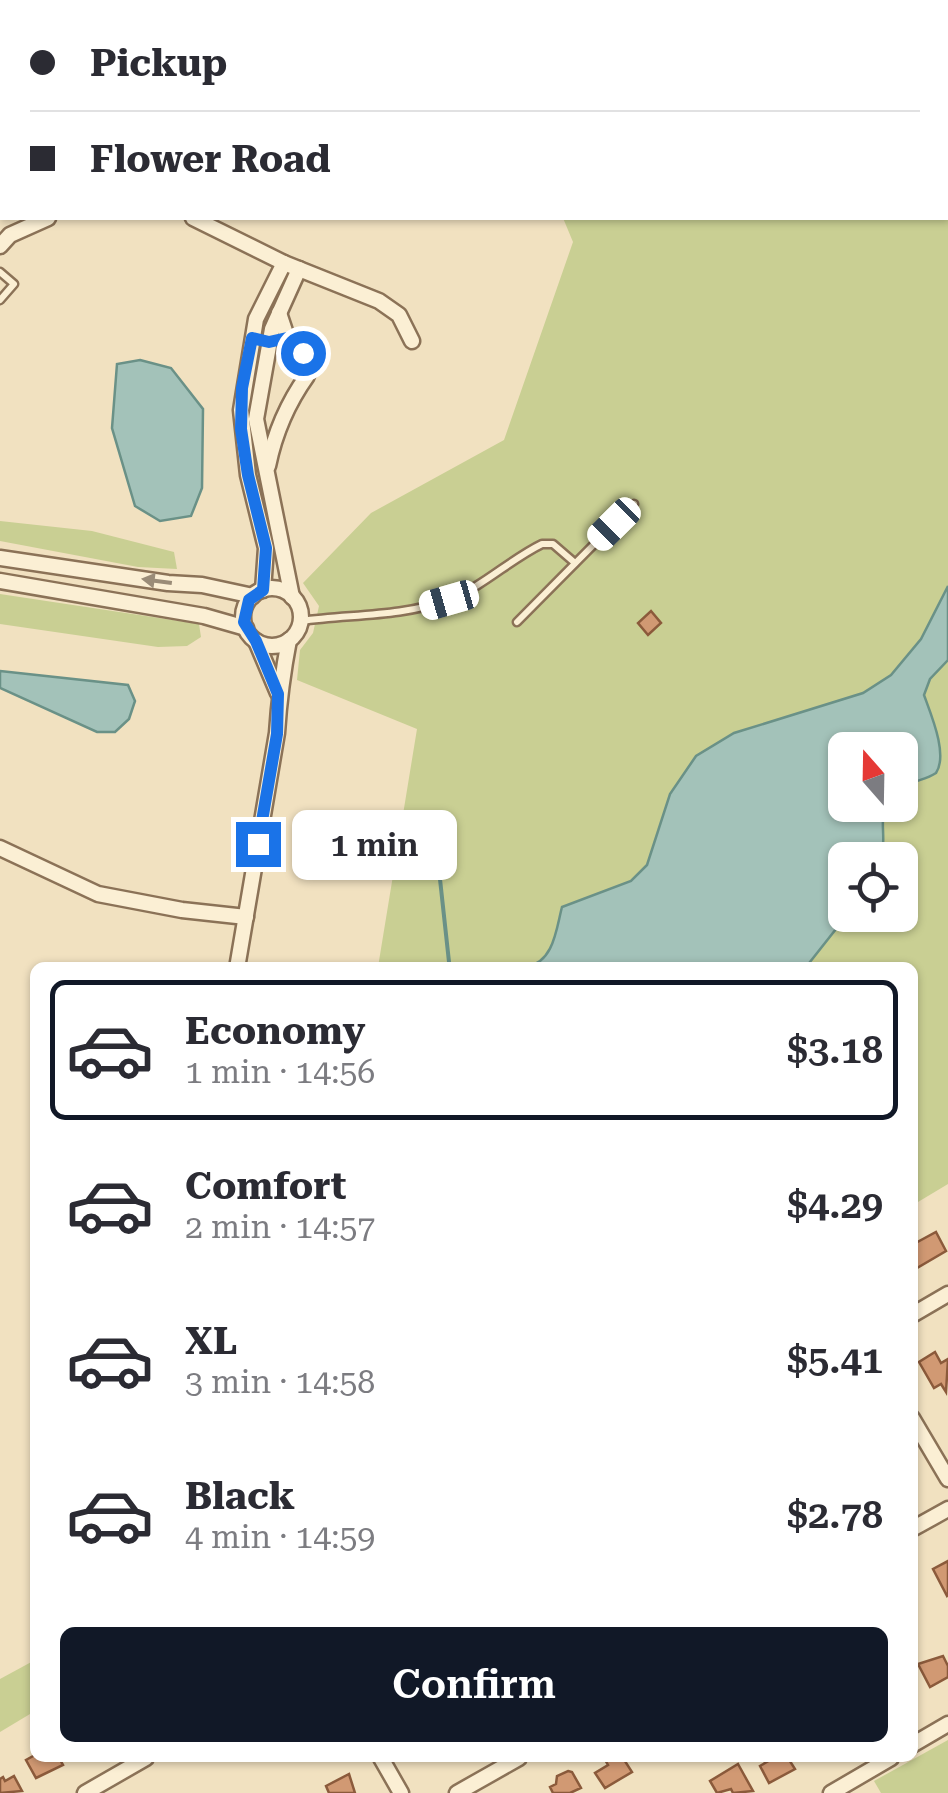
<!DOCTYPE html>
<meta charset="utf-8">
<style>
:root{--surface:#fff;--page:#f7f7f7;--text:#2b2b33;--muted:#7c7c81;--line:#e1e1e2;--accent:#111827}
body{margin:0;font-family:"Roboto Serif",serif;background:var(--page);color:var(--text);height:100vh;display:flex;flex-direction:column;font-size:38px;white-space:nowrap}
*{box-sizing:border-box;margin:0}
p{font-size:32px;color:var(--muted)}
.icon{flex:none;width:55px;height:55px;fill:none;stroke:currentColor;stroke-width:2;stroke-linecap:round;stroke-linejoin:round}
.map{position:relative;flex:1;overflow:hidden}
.drawer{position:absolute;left:30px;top:962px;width:888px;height:800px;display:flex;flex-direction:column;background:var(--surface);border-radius:15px;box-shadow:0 2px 8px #0004}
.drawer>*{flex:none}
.guide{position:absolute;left:0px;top:0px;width:950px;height:220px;box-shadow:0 2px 8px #0004;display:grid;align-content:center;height:220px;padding:0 30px;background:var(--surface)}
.needle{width:65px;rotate:340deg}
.buttons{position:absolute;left:828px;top:732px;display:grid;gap:20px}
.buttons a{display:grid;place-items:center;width:90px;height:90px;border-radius:15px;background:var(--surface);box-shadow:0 2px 8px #0004;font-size:50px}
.end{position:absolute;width:45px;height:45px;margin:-22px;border:12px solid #1a73e8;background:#fff;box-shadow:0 0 0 5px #fff}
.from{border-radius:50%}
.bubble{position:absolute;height:70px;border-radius:15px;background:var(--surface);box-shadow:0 2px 8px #0004;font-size:32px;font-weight:600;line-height:70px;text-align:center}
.car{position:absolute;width:30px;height:60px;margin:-30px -15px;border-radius:12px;box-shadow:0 0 8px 2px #0007;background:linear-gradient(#fff 24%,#345 0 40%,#fff 0 76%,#345 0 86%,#fff 0)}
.guide b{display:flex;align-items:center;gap:35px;height:95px;font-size:38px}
.guide b+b{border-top:2px solid var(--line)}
.guide i{width:25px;height:25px;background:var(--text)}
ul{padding:18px 0 0;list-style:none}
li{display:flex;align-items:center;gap:30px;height:140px;margin:0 20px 15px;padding:0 10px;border:5px solid transparent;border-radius:15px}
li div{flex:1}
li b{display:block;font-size:38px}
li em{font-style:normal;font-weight:600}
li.current{border-color:var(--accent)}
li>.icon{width:90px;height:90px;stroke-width:1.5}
.primary-button{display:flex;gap:20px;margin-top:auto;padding:20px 30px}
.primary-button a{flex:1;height:115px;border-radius:15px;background:var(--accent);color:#fff;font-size:40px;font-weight:600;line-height:115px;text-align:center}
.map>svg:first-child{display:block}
.green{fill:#c9cf93;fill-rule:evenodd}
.water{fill:#a3c2b9;stroke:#6a9187;stroke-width:2.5}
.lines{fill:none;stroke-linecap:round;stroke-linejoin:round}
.stream{stroke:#6a9187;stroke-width:4}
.building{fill:#d19973;stroke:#8b5a3b;stroke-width:2.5}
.lane-casing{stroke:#8b7257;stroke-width:11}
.street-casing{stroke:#8b7257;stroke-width:19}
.lane{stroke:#fbefd4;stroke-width:6}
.street{stroke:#fbefd4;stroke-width:14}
.oneway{fill:#9a8c78}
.route{stroke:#1a73e8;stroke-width:12}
</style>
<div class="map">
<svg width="948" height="1793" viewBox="0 0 948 1793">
<rect width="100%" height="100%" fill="#f1e1c0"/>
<g class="green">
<path d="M678,0H948V1184L913,1205L912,968L378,967L417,729L297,680L300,650L313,633L319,606L303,583L371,513L504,440L573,242L563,218H948V2H675ZM845,750H900V805H845ZM845,860H900V915H845Z"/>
<polygon points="0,521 92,531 174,552 177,569 138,567 0,541"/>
<polygon points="0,594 199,624 201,637 187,646 158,647 0,624"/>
<polygon points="35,1660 35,1711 0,1732 0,1679"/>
<polygon points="948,1740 948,1793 881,1793 874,1781"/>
</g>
<g class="water">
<polygon points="140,360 171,368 203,409 202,488 191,516 160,521 135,506 112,428 117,364"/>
<path d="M948,586V660L930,679L924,695C932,717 948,755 936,773C924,781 911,780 900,790V750H845V805H885C879,824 888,842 879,860H845L847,915L806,967H527C554,961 556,930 562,907L631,881L647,865L670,794L696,756L734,733L863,693L891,675L921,639Z"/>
<polygon points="0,671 128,685 135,701 129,719 115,732 97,732 0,688"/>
</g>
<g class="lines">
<polyline class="stream" points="419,814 439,870 449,962"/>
</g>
<g class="building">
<polygon points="651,611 661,623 648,635 638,623"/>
<polygon points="936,1232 946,1251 917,1268 912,1259 912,1245"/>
<polygon points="935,1352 941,1363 948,1359 946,1392 941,1384 934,1388 919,1362"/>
<polygon points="948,1561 948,1595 947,1596 933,1569"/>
<polygon points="943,1656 948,1666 948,1677 930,1687 918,1664"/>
<polygon points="35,1755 59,1758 63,1765 36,1778 26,1760"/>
<polygon points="604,1758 623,1758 632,1772 605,1788 595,1773 608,1765"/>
<polygon points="768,1758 788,1758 795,1769 769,1783 760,1766 770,1760"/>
<polygon points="738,1764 753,1791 733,1793 731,1789 717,1793 710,1781"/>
<polygon points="568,1771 572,1772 581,1788 570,1793 553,1793 550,1787 556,1784 557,1776"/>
<polygon points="349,1774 355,1793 329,1793 326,1786"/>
<polygon points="14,1776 22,1791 0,1793 0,1779 3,1777 5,1781"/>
</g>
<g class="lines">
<defs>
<g id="lane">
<polyline points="431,0 437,2"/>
<polyline points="620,0 626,2"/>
<polyline points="661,2 662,0"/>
<polyline points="0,272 14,284 0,300"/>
<path d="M301,621C351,614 400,617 448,600C483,587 509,560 542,544H553L575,563"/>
<polyline points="517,622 634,504"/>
</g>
<g id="street">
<polyline points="193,218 284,263 379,301 399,315 412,341"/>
<polyline points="0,246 10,235 48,218"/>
<path d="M268,466C275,432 287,404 307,376L303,353L287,337L279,313"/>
<polyline points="0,558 168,583 202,585 253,596"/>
<polyline points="0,581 204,616 246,628"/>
<circle cx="272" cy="617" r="29"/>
<polyline points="263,590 266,548 248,475 241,410 256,319 284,263"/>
<polyline points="292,597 256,419 272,329 299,269"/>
<polyline points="256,641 278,693"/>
<polyline points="0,848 98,894 182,910 246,917"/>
<path d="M237,968L277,733C279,702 283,671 289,640"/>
<polyline points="912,1315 948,1294"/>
<polyline points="912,1418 948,1479"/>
<polyline points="912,1529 948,1509"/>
<polyline points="912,1745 948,1724"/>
<polyline points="381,1758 401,1793"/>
<polyline points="85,1793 146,1758"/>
<polyline points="457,1793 519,1758"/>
<polyline points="831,1793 891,1758"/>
</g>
</defs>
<use href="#lane" class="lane-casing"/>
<use href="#street" class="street-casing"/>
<use href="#lane" class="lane"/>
<use href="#street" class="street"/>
</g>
<defs><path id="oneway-solid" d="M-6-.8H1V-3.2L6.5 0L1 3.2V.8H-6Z" transform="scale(2.5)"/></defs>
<use class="oneway" href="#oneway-solid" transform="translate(157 581) rotate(-172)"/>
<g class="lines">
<polyline class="route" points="258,844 277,734 278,694 256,641 244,622 249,600 263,590 266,548 248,475 241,429 242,388 252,338 269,342 287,338 303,353"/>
</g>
</svg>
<div class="buttons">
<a><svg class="needle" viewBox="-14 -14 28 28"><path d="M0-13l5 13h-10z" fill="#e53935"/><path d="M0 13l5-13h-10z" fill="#7c7c81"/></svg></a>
<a><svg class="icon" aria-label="locate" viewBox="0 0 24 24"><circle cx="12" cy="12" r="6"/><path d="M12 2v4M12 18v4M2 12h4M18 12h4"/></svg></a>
</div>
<i class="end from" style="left:303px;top:353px"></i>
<i class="end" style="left:258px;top:844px"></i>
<div class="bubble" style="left:292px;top:810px;width:165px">1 min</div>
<i class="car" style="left:614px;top:524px;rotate:225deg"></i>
<i class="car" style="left:449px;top:600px;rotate:254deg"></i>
<div class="guide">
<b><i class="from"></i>Pickup</b>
<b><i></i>Flower Road</b>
</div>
<section class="drawer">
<ul>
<li class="current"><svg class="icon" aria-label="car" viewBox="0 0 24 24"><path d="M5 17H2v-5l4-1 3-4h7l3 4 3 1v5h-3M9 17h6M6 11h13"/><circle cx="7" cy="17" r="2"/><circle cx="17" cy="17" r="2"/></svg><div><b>Economy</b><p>1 min · 14:56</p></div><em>$3.18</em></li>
<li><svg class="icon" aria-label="car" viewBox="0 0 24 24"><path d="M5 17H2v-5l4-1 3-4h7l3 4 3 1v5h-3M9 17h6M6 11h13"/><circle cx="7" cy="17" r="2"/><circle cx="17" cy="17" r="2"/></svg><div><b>Comfort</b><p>2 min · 14:57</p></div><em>$4.29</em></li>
<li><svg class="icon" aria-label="car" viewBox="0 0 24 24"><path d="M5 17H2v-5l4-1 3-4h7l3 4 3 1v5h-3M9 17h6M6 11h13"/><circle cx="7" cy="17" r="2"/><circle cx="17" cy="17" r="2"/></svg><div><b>XL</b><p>3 min · 14:58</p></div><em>$5.41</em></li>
<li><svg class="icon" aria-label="car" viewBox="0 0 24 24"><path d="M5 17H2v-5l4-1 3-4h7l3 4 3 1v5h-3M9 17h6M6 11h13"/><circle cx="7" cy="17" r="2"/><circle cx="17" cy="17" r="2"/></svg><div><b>Black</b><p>4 min · 14:59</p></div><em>$2.78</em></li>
</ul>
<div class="primary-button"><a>Confirm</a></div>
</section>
</div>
